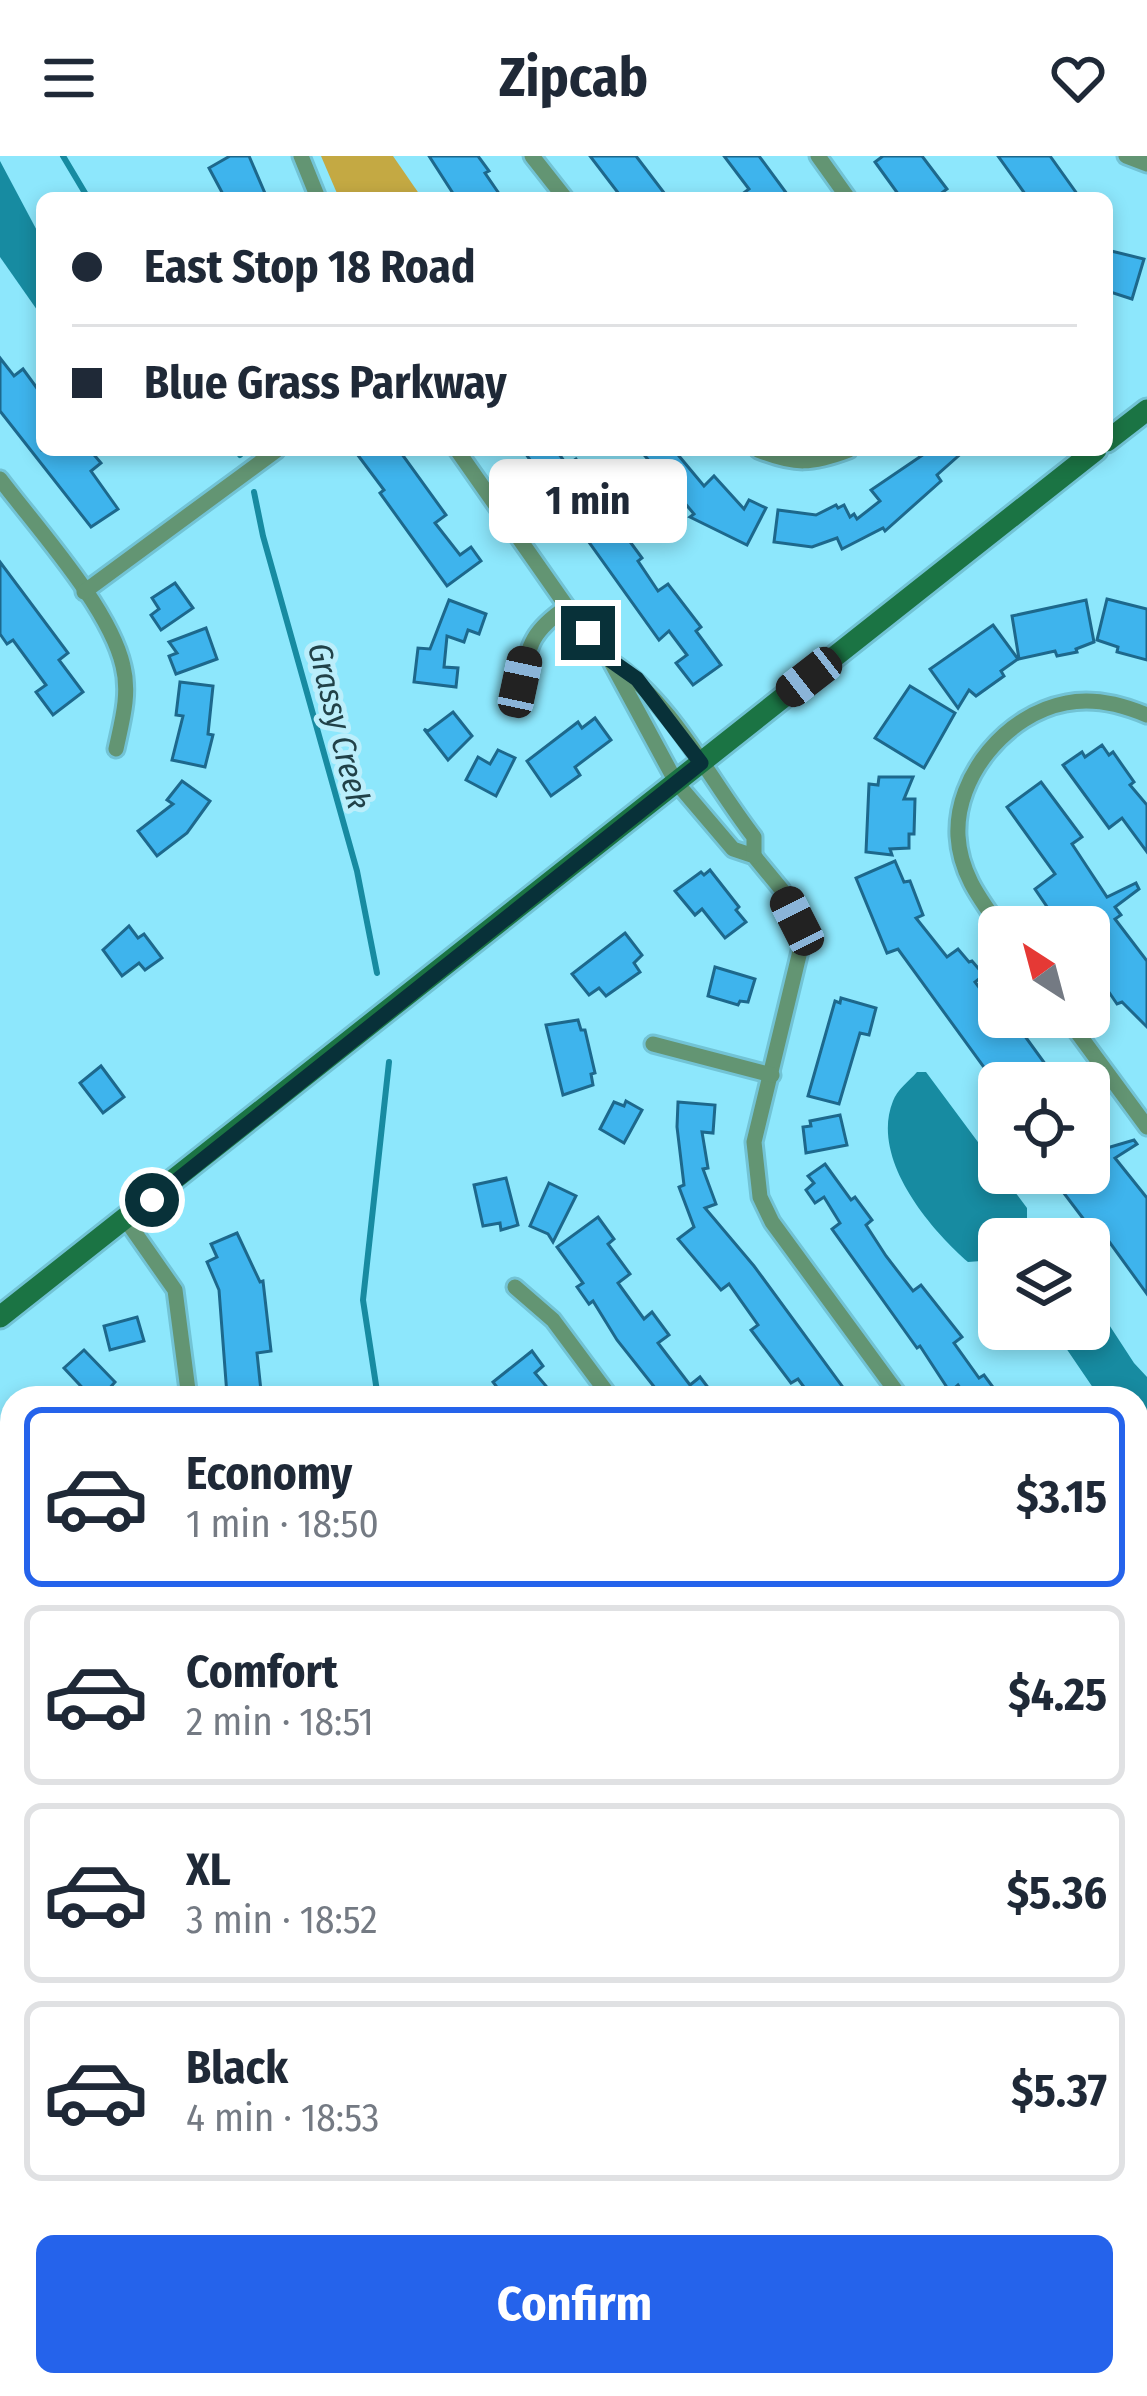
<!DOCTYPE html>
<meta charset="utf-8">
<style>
:root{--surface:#fff;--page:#f6f6f7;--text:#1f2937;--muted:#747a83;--line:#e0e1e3;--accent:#2563eb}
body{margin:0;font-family:"Fira Sans Condensed",sans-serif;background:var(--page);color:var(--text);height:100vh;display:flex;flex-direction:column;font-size:45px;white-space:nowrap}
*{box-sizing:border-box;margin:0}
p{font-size:39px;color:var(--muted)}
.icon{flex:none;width:66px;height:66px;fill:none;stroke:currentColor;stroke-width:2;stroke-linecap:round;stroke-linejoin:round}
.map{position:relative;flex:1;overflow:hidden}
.drawer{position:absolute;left:0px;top:1230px;width:1149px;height:1011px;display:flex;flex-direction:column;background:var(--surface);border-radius:36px 36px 0 0;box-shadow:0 6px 18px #0003}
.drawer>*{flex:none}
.hud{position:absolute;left:36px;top:36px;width:1077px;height:264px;border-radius:18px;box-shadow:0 6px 18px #0003;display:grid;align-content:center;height:264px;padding:0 36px;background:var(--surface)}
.needle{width:78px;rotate:324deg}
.tools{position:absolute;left:978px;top:750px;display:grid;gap:24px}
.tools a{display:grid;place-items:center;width:132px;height:132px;border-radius:18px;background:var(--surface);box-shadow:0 6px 18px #0003;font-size:60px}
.end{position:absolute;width:54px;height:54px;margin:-27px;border:15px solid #083139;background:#fff;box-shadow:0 0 0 6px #fff}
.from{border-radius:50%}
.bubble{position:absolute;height:84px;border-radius:18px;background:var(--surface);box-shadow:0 6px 18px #0003;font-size:39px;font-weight:700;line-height:84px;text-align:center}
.car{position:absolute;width:36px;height:72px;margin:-36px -18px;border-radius:15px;box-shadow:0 0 9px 3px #0007;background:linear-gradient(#222 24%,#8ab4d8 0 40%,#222 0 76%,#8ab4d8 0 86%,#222 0)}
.hud b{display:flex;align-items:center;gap:42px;height:114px;font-size:45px}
.hud b+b{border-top:3px solid var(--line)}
.hud i{width:30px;height:30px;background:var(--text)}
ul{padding:21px 0 0;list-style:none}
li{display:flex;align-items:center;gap:36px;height:180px;margin:0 24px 18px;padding:0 12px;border:6px solid var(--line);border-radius:18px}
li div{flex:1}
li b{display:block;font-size:45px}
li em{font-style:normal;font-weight:700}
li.on{border-color:var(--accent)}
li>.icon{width:108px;height:108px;stroke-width:1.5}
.primary-button{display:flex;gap:24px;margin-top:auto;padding:24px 36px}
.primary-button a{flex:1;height:138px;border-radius:18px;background:var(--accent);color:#fff;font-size:48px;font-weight:700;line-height:138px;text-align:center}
header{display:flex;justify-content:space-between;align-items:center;height:156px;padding:0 36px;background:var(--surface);font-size:54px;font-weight:700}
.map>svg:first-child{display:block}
.green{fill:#c4a943}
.water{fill:#178ba1}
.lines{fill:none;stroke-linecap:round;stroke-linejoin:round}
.stream{stroke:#178ba1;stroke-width:6}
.building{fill:#3eb4ed;stroke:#1d688c;stroke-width:3}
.lane-casing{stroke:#72c3d5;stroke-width:14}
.street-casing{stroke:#72c3d5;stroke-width:21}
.secondary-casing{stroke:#72c3d5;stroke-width:27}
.lane{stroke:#639573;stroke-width:8}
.street{stroke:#639573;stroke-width:15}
.secondary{stroke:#1b7444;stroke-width:21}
.rail{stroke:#326a76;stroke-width:6;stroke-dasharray:6 12;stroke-linecap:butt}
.route{stroke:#083139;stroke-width:15}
.labels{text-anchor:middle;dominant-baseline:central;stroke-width:10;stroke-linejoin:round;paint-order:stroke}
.water-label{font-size:33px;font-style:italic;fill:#214148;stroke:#bbeefb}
</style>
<header><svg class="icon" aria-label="menu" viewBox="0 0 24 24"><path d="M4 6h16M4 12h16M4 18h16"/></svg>Zipcab<svg class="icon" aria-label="heart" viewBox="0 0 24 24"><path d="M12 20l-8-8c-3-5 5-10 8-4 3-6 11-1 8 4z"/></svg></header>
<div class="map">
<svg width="1147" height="2240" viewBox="0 0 1147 2240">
<rect width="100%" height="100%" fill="#8de7fc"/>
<g class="green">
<polygon points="321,0 393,0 422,42 339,42"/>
<polygon points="729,2229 829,2229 836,2240 718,2240"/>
</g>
<g class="water">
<polygon points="0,5 42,84 42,161 0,101"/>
<path d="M917,916H926L1027,1052V1064L1015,1083H999V1095L981,1105L968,1106C929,1072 870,1002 893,945C897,934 909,925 917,916Z"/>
<polygon points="1089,1138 1134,1207 1147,1221 1147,1306 1137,1293 1137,1242 1100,1242 1053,1173 1089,1173"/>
</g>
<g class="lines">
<g class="stream">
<polyline points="63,0 88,42"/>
<polyline points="237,294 240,299"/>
<polyline points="254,336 263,380 357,715 377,817"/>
<polyline points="378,1242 363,1144 389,906"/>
<polyline points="580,2229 587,2240"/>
</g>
</g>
<g class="building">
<polygon points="230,0 249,0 267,42 225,42 209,12"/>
<polygon points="429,0 478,0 489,15 485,17 502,42 456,42"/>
<polygon points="590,0 636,0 668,42 622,42"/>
<polygon points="724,0 759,0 790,42 737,42 749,33"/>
<polygon points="883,0 922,0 947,33 935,42 901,42 875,6"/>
<polygon points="998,0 1050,0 1080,42 1028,42"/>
<polygon points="1107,94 1144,103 1132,143 1107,135"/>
<polygon points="0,202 14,220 23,213 42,239 42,294 90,294 101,307 91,315 118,353 91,371 0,255"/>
<polygon points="354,294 399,294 446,359 435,367 460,399 471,391 481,405 447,430 380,337 384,334"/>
<polygon points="523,294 556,294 567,309 576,303 622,364 617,368 642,402 638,405 658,435 668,428 701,471 696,475 721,509 693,529 676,507 687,499 669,475 659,484"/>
<polygon points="640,294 674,294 704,330 714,320 744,353 749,344 766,352 747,389 690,361 694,358"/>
<polygon points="930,294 965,294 937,319 941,325 885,375 883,372 842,393 837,382 812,391 774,386 778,354 816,359 836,349 838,352 844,349 850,361 854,358 857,363 880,345 871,334"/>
<polygon points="0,406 68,497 59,504 83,536 53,559 36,536 46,529 13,484 7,488 0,478"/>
<polygon points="175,427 193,452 161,474 151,459 159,453 152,442"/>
<polygon points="1107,443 1147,453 1147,504 1117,496 1118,491 1097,484"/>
<polygon points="449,444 486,458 479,478 468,474 464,486 447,480 444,511 458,512 456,531 414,526 418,492 430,493"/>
<polygon points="1086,444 1094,486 1076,493 1077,496 1057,500 1055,495 1019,503 1012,460"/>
<polygon points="993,469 1018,503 1001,515 1004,520 976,540 969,534 958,552 930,513"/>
<polygon points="206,472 217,503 176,518 169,500 177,497 169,486"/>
<polygon points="180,526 213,530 208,578 213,579 205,611 172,604 183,560 176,559"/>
<polygon points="910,530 955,557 924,612 875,582"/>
<polygon points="453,556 472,580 448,604 424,573 428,575"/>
<polygon points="595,562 611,584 575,611 580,619 551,640 527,605 578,566 582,572"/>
<polygon points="1102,589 1109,599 1113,596 1134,626 1130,629 1147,649 1147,696 1122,662 1109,672 1063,609 1082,596 1085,601"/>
<polygon points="498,594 515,602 496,640 466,624 478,601 490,608"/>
<polygon points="879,621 913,621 904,643 915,643 914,678 909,678 909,692 890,693 892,699 866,696 869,628 878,629"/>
<polygon points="182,625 210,645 187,677 157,700 138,675 173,648 167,644"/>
<polygon points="1041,626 1082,681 1072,688 1107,741 1136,727 1139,733 1115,751 1121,759 1115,763 1147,805 1147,871 1122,846 1117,848 1096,817 1099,815 1089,800 1089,771 1050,771 1056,764 1035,733 1055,718 1007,651"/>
<polygon points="895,705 904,726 910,725 923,759 916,762 947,801 958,793 969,806 972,805 984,819 975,826 993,850 999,846 999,861 1011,861 1059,927 999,927 999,932 898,793 887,797 856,722"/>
<polygon points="710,714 739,751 736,754 746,766 725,782 702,753 695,759 675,735 701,716 704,719"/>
<polygon points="129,770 138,782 144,778 162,802 145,814 139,807 122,820 103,794"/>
<polygon points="625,777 642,799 634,807 640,816 606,840 599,832 589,839 572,818"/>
<polygon points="715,811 755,823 748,846 740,845 738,849 708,840"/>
<polygon points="841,842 876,852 869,879 860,877 839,948 808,940 835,845 840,847"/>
<polygon points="578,864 581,874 585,874 595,917 591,918 593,929 563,939 546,869"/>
<polygon points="101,910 124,941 103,957 80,927"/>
<polygon points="626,945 642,954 624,987 600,973 614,946 624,950"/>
<polygon points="678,946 715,949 713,977 702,976 708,1012 703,1013 716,1048 705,1052 754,1110 845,1234 833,1242 812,1242 798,1223 791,1227 751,1174 758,1169 729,1128 721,1134 678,1083 694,1071 679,1031 684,1029 677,971"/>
<polygon points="840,959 847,989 806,997 803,971 811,970 810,965"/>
<polygon points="1089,967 1107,992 1134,984 1137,988 1115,1002 1147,1042 1147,1138 1100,1073 1093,1066 1088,1069 1060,1032 1068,1025 1062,1017 1089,1017"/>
<polygon points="825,1008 851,1044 855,1041 872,1064 866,1069 886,1100 913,1135 921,1129 962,1181 954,1187 979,1222 984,1219 1001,1242 967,1242 958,1229 950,1236 920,1190 917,1192 832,1073 840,1067 824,1041 815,1047 806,1034 814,1027 808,1020"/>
<polygon points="506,1022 518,1069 501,1074 500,1067 483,1070 474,1029"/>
<polygon points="549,1027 576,1040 553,1086 548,1078 530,1070"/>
<polygon points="598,1061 614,1083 608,1088 630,1118 618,1127 644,1163 652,1156 669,1179 658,1187 690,1229 700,1221 716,1242 663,1242 617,1184 593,1145 589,1148 577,1131 583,1127 557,1091"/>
<polygon points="237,1077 260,1126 263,1125 271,1195 257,1197 261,1235 227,1239 219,1134 207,1106 217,1101 211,1088"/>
<polygon points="137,1161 144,1185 110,1194 104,1170"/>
<polygon points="84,1194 115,1226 101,1242 92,1242 64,1212"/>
<polygon points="532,1195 543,1210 535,1217 556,1242 505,1242 493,1226"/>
</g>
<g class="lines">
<defs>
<g id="lane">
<polyline points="0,1619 12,1602"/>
<polyline points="0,1664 10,1650"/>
<polyline points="0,1774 0,1787"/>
</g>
<g id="street">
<polyline points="301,0 318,42"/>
<polyline points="532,0 565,42"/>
<polyline points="818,0 848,42"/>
<polyline points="1126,0 1147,8"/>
<polyline points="457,294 567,451 610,504 676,626 733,693 754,700 782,734 798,765 801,791 754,986 760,1041 772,1066 901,1242"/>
<path d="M758,294C795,309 812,308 849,294"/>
<path d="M0,323C37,372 110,452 123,510C130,538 122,565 116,593"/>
<polyline points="84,436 277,294"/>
<path d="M612,506C674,548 709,623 754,681V700"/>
<path d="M521,526C529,487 533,474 567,451"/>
<path d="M1000,771C980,743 960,717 958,680C955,620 1007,558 1066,547C1094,541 1121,548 1147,559"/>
<polyline points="1066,861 1147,971"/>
<polyline points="653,888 772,919"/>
<polyline points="126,1064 175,1134 189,1242"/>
<polyline points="515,1131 553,1164 611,1242"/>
<polyline points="1137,1536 1147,1544"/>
<polyline points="0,1699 12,1708"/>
<polyline points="1137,1811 1147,1818"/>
<polyline points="0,2016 12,2007"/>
<polyline points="1137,2088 1147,2096"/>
</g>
<g id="secondary">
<polyline points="1107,285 1147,254"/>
<polyline points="0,1161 1096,294"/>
</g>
</defs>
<use href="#lane" class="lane-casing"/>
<use href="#street" class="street-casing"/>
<use href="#secondary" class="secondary-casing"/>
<use href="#lane" class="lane"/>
<use href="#street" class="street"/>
<use href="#secondary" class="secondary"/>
<g class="rail">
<polyline points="0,1425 12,1435"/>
<polyline points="1046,2229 1060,2240"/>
</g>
</g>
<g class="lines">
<polyline class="route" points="152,1044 701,607 637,523 610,504 588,477"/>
</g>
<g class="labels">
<g class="water-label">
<text transform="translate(339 570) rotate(76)">Grassy Creek</text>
</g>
</g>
</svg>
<div class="tools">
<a><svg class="needle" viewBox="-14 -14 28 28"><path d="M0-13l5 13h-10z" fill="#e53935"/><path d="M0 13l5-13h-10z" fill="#747a83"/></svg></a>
<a><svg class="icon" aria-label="locate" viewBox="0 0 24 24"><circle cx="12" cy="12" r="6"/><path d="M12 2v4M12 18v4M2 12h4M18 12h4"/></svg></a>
<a><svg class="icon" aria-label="layers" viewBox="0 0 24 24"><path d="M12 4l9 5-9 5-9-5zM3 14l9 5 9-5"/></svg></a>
</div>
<i class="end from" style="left:152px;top:1044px"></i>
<i class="end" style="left:588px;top:477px"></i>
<div class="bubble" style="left:489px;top:303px;width:198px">1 min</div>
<i class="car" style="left:809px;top:521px;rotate:232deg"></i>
<i class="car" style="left:520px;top:526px;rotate:12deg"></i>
<i class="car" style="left:797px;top:765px;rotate:333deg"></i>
<div class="hud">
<b><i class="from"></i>East Stop 18 Road</b>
<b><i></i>Blue Grass Parkway</b>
</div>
<section class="drawer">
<ul>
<li class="on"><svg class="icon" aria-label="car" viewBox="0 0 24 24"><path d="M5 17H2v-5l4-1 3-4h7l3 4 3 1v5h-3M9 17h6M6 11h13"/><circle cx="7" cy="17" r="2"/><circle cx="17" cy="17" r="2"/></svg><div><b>Economy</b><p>1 min · 18:50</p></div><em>$3.15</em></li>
<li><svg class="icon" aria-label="car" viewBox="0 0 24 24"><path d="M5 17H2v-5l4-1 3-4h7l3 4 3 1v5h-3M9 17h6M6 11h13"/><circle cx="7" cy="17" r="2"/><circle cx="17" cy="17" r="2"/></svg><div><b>Comfort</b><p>2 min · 18:51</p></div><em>$4.25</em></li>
<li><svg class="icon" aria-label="car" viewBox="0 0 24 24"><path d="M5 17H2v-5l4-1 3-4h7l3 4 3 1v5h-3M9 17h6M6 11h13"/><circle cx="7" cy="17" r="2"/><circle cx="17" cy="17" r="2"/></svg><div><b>XL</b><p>3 min · 18:52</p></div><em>$5.36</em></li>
<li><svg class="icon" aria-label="car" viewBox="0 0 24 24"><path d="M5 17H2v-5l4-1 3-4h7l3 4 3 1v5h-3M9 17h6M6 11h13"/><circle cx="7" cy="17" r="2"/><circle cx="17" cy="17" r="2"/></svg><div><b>Black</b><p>4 min · 18:53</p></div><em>$5.37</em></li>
</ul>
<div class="primary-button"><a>Confirm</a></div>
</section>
</div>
